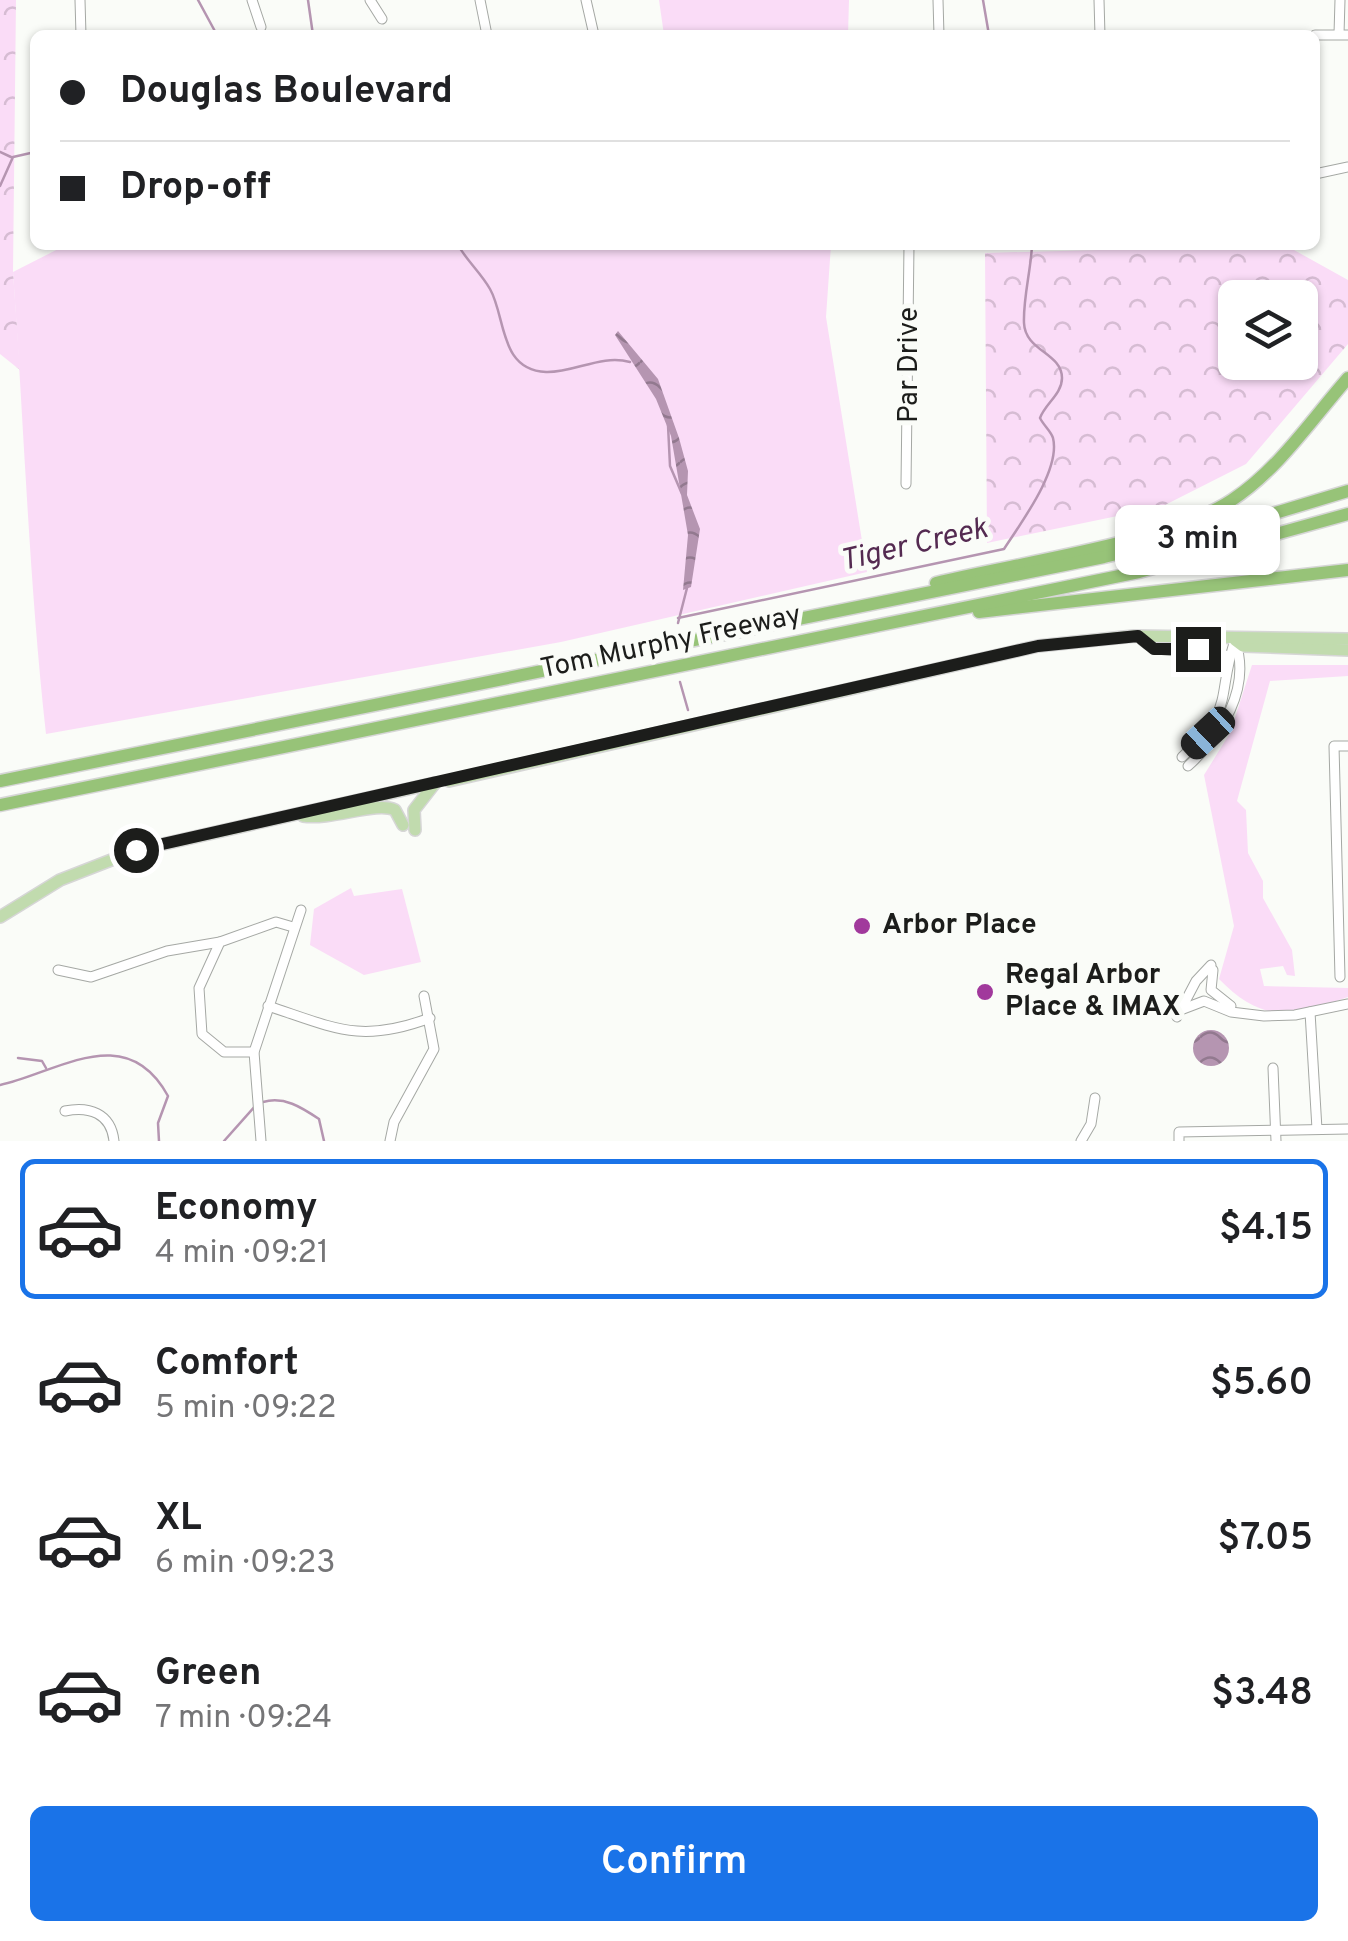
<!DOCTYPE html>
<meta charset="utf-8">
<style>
:root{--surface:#fff;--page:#f6f6f6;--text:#202124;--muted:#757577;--line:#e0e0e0;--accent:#1a73e8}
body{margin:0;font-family:Overpass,sans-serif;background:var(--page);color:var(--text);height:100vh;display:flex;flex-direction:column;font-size:38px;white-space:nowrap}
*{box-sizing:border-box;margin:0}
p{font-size:32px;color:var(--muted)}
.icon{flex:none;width:55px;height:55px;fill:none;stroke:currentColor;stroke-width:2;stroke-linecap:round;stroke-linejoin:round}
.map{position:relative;height:1141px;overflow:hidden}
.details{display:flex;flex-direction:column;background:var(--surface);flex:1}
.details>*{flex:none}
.top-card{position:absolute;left:30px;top:30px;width:1290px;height:220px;border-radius:15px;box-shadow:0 2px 8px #0004;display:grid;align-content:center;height:220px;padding:0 30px;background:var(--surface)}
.tools{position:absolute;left:1218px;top:280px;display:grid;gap:20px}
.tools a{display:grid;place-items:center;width:100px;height:100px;border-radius:15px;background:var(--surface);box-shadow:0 2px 8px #0004;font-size:50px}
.end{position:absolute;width:45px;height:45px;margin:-22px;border:12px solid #1c1d1b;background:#fff;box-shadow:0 0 0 5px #fff}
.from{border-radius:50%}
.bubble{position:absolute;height:70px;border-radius:15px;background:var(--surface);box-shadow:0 2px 8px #0004;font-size:32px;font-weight:600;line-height:70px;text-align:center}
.car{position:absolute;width:30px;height:60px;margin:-30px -15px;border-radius:12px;box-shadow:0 0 8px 2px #0007;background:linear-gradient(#222 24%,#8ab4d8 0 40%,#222 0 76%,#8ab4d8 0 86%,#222 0)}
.top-card b{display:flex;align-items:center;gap:35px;height:95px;font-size:38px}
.top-card b+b{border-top:2px solid var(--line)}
.top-card i{width:25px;height:25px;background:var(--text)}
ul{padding:18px 0 0;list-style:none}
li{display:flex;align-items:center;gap:30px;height:140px;margin:0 20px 15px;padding:0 10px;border:5px solid transparent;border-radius:15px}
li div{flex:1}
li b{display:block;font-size:38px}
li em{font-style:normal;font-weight:600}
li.current{border-color:var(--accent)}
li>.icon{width:90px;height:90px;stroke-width:1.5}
.action{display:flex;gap:20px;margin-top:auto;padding:20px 30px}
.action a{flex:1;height:115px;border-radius:15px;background:var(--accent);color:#fff;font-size:40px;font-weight:600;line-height:115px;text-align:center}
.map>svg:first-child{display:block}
.grass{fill:#fadcf7}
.forest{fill:url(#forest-crowns);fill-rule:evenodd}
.water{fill:url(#water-waves)}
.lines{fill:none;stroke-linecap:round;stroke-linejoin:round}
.stream{stroke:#b595b1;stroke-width:2.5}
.minor-casing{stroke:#a5a8a4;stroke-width:11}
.major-casing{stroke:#d6d6d6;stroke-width:14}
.highway-casing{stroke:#d6d6d6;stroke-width:15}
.minor{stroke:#fff;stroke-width:9}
.major{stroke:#c1dbae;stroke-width:11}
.highway{stroke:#97c378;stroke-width:12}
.route{stroke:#1c1d1b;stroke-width:12}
.poi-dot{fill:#a1399c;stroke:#fafcf8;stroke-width:4}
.labels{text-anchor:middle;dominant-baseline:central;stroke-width:10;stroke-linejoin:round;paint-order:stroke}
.street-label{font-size:28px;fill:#1c1d1b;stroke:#fafcf8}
.poi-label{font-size:28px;font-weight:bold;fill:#1c1d1b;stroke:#fafcf8;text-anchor:start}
.water-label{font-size:30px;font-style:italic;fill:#542a51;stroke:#fafcf8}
</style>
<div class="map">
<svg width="1348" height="1141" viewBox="0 0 1348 1141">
<defs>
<pattern id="forest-crowns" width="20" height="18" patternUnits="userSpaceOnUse" patternTransform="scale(2.5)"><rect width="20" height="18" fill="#fadcf7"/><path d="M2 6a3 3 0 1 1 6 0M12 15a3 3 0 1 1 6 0" fill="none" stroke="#d6bcd3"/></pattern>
<pattern id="water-waves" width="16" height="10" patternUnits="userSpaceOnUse" patternTransform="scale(2.5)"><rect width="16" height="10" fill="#b595b1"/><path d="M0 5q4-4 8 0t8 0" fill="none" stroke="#92798f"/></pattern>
</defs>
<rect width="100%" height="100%" fill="#fafcf8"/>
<g class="grass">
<polygon points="659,0 849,0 848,35 664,35"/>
<path d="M66,245H831L826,317L867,572L561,642L46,734C29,581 24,426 13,272Z"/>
<path d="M1252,665H1348V676L1270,681L1237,801L1246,810L1248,853L1263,881V898L1292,950L1295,976L1287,975L1283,966L1260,969L1264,986L1348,988V997C1292,1016 1264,1025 1219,979L1234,926L1204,775L1230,733Z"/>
<polygon points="351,888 354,896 402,889 421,962 364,975 310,945 314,909"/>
</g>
<g class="forest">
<polygon points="0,0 16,0 13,272 20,370 0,354"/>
<path d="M1285,245L1348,280V344L1246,464L1161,507L987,543L985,253ZM1235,298H1300V362H1235Z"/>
</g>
<g class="water">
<polygon points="618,331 658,379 679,438 688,471 687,495 700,529 691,587 683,590 688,535 671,436 656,399 615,335"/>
<circle cx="1211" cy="1048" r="18"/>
</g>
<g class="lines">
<g class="stream">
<polyline points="198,0 217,35"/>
<polyline points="308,0 313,35"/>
<polyline points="983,0 989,35"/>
<polyline points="0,152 11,157"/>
<polyline points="0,186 13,157 35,152"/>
<path d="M458,245C467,261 481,273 490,289C506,317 499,370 546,372C574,373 601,354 630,362"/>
<polyline points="668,425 670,466 682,494"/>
<path d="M678,618L1004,549C1020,524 1061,470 1053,438C1051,431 1044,426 1040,418C1045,404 1062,394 1062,378C1062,353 1025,351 1024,323C1023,298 1031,270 1032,245"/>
<polyline points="678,623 687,588"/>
<polyline points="680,682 688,710"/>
<polyline points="18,1058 42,1061 46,1068"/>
<path d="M0,1085C57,1073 126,1019 168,1096L158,1123L159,1141"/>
<path d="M263,1102C284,1096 301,1107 319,1119L324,1141"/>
<polyline points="224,1141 256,1105"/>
</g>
<defs>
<g id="minor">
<polyline points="80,0 81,35"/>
<polyline points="252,0 261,27"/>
<polyline points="370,0 382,19"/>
<polyline points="480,0 487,35"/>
<polyline points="586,0 594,35"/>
<polyline points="938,0 939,35"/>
<polyline points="1099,0 1100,35"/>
<polyline points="1339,34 1340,0"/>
<polyline points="1315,35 1348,35"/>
<polyline points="1315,174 1348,167"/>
<polyline points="906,484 909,245"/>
<path d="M1138,636C1155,661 1199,644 1225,655L1228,663"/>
<path d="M1182,757C1236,707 1216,699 1235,640"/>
<path d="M1188,766C1221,736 1252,688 1235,641"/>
<polyline points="58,970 91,977 167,951 220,942"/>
<polyline points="1213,970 1211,990 1231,1006"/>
<polyline points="1340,977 1334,746 1348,746"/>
<path d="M268,1006C335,1028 360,1044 430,1018"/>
<polyline points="1183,1009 1204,1001 1231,1012 1264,1016 1295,1015 1348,1004"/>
<polyline points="1310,1012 1317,1129"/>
<polyline points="1177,1017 1196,981 1211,965"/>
<polyline points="254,1052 224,1052 202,1034 199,988 220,942 276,922 293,927"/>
<polyline points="1273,1068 1276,1141"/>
<path d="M65,1111C89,1106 111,1113 114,1141"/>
<polyline points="261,1141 254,1052 301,910"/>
<polyline points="390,1141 394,1122 434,1049 424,996"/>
<polyline points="1081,1141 1091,1124 1095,1098"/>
<polyline points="1179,1141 1179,1132 1348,1129"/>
</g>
<g id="major">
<polyline points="1235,640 1243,646 1348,650"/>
<polyline points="449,781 1038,646 1134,636 1348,639"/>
<path d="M303,816C333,820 377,801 395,810L403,825"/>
<polyline points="415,830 414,810 435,783"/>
<polyline points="0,917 60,880 137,850 435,783"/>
</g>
<g id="highway">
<path d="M936,583C1016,563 1167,543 1232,500C1278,470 1312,419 1348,378"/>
<polyline points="979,612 1348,570"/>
<polyline points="0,781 1104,557 1229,527 1348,491"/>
<polyline points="0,805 1139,572 1348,514"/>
</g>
</defs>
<use href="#minor" class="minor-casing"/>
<use href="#major" class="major-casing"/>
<use href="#highway" class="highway-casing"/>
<use href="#minor" class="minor"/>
<use href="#major" class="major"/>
<use href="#highway" class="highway"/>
</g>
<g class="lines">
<polyline class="route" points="136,850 1038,646 1138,636 1154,649 1198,649"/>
</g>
<g class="poi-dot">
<circle cx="862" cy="926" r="10"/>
<circle cx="985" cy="992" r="10"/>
</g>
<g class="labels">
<g class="street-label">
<text transform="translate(910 365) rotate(-90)">Par Drive</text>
<text transform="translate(671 643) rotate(-12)">Tom Murphy Freeway</text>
</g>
<g class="poi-label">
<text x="882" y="926">Arbor Place</text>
<text x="1005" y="976">Regal Arbor<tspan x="1005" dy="32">Place &amp; IMAX</tspan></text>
</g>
<g class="water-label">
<text transform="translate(914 546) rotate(-13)">Tiger Creek</text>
</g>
</g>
</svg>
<div class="tools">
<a><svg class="icon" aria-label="layers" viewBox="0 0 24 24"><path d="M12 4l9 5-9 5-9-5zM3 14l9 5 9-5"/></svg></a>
</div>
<i class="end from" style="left:136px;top:850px"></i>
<i class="end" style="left:1198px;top:649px"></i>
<div class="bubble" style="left:1115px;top:505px;width:165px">3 min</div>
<i class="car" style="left:1208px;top:733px;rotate:227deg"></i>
<div class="top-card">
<b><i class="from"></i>Douglas Boulevard</b>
<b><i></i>Drop-off</b>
</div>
</div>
<section class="details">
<ul>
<li class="current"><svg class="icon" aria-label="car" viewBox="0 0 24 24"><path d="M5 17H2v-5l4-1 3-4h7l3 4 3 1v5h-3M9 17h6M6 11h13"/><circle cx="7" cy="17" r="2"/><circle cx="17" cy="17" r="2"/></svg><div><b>Economy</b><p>4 min · 09:21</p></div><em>$4.15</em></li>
<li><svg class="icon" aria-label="car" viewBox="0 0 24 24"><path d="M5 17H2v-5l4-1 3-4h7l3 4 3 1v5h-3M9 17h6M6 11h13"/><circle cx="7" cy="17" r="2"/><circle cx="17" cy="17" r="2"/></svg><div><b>Comfort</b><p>5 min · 09:22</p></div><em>$5.60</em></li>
<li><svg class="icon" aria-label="car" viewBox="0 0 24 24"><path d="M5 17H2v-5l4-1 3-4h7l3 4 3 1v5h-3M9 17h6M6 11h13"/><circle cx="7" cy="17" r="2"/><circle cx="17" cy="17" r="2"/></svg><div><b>XL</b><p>6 min · 09:23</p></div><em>$7.05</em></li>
<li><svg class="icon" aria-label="car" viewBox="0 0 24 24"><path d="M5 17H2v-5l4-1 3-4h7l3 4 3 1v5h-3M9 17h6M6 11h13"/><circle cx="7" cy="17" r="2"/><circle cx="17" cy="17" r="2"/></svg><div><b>Green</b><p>7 min · 09:24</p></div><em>$3.48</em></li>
</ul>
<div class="action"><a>Confirm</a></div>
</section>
